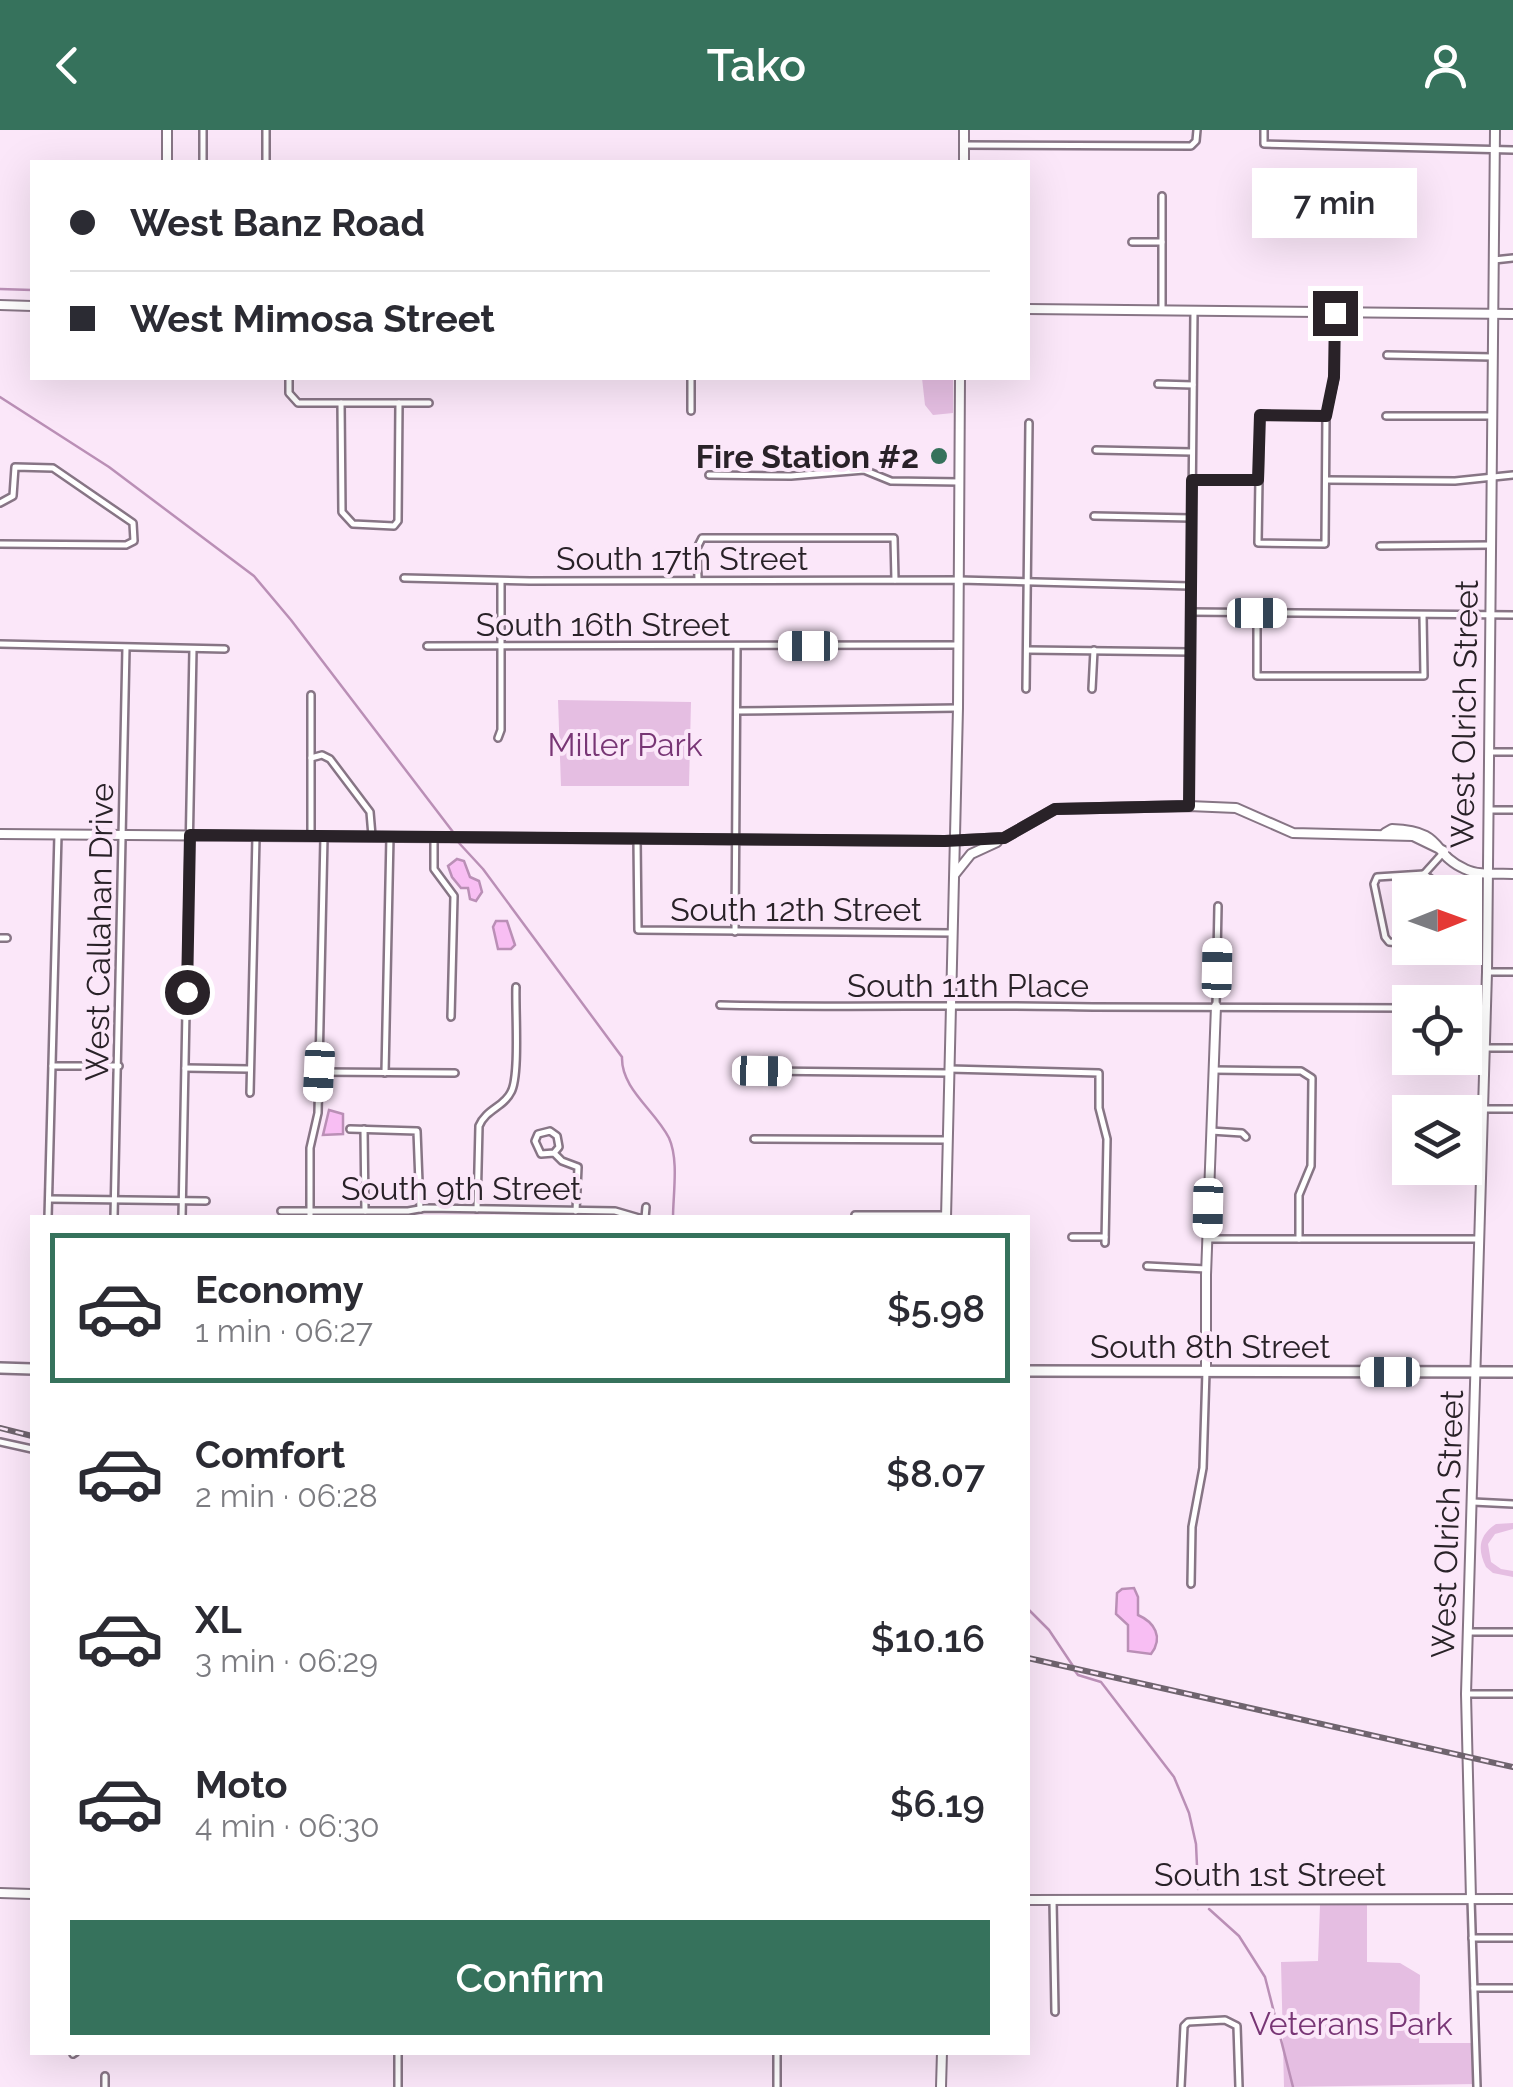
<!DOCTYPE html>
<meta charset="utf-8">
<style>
:root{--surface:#fff;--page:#f2f2f3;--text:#2b2b33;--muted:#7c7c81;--line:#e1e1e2;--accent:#36725c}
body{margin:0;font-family:Raleway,sans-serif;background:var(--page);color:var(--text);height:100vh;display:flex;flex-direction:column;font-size:38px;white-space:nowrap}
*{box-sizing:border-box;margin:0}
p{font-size:32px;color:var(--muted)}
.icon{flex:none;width:55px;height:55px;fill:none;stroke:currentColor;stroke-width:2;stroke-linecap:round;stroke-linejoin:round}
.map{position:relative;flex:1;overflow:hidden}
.drawer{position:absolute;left:30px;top:1085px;width:1000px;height:840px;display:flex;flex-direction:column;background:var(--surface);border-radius:0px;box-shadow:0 10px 40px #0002}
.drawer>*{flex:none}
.guide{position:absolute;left:30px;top:30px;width:1000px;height:220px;border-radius:0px;box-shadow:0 10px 40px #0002;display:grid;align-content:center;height:220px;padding:0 40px;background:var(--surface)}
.needle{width:65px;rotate:89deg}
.buttons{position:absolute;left:1392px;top:745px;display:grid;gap:20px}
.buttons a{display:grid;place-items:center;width:90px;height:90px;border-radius:0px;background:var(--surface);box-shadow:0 10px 40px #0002;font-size:50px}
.end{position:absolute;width:45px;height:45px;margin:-22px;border:12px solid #292228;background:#fff;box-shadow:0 0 0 5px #fff}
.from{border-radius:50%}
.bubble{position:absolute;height:70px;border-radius:0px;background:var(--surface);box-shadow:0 10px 40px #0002;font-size:32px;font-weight:600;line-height:70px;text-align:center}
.car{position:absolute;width:30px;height:60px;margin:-30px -15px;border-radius:12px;box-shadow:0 0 8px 2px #0007;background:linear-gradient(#fff 24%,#345 0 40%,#fff 0 76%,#345 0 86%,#fff 0)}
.guide b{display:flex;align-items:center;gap:35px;height:95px;font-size:38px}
.guide b+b{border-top:2px solid var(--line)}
.guide i{width:25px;height:25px;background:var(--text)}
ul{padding:18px 0 0;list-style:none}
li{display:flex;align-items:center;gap:30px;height:150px;margin:0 20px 15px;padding:0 20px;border:5px solid transparent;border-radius:0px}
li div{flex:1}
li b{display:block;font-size:38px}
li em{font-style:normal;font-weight:600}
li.on{border-color:var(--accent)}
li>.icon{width:90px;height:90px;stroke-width:1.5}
.primary-button{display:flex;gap:20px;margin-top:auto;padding:20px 40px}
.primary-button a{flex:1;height:115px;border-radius:0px;background:var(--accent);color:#fff;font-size:40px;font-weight:600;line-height:115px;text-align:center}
header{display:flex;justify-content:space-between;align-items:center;height:130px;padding:0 40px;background:var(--accent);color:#fff;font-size:45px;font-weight:600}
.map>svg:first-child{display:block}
.green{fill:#e5bee2}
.water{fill:#f8bef3;stroke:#ba8fb6;stroke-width:2.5}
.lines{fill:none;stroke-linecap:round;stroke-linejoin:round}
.stream{stroke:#ba8fb6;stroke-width:2.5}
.street-casing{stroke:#877585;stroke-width:10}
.secondary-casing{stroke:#877585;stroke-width:12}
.primary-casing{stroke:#877585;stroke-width:14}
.street{stroke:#fff;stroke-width:5}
.secondary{stroke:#fff;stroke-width:8}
.primary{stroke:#fff;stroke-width:9}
.rail-casing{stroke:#6f646e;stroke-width:6}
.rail{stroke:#fbe7f9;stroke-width:2.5;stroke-dasharray:8;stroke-linecap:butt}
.route{stroke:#292228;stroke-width:12}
.poi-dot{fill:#36725c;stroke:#fbe7f9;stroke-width:4}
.labels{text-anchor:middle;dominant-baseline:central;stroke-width:8;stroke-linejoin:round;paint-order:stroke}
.poi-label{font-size:32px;font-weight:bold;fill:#292228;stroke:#fbe7f9;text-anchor:end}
.street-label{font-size:32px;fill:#292228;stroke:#fbe7f9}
.park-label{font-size:32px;fill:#783675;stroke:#fbe7f9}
</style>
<header><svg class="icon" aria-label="back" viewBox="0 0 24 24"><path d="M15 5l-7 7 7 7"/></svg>Tako<svg class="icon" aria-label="person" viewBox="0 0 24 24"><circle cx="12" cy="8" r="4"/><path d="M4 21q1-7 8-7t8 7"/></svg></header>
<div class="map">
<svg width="1513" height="1957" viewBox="0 0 1513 1957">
<rect width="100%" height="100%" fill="#fbe7f9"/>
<g class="green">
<polygon points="922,248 953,248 953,283 933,285 925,275"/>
<polygon points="558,570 691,572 689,656 561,656"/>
<path d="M1513,1393V1399L1495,1404L1488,1414L1491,1432L1501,1439L1513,1441V1447L1493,1443L1486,1437C1477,1419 1479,1405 1496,1394Z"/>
<polygon points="1367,1774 1367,1832 1400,1833 1420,1845 1419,1913 1476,1913 1477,1954 1284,1957 1281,1832 1318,1831 1320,1775"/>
</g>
<g class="water">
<polygon points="457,729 464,731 470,747 479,751 482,762 476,771 470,769 468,758 461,758 452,747 448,736"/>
<polygon points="496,791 507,791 515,815 511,819 498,819 493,797"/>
<polygon points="329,980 343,984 343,1004 323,1005"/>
<path d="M1134,1458L1138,1467V1485C1154,1492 1164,1507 1151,1524L1128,1521V1495L1116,1484L1117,1463L1122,1459Z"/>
</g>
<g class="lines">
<g class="stream">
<polyline points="0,159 32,160"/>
<polyline points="0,267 109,337 254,446 291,490 453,702"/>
<path d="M459,713L483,739L622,927C621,959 655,980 669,1008C679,1030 673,1064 673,1088"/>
<polyline points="1028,1479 1049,1500 1073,1536"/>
<polyline points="1075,1541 1078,1545 1101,1552 1174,1647 1189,1683 1196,1714 1198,1759"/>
<polyline points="1209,1779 1239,1806 1265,1847 1293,1957"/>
</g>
<defs>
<g id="street">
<polyline points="1264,0 1264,14 1513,20"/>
<polyline points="964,15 1191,16 1196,11 1197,0"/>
<polyline points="203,32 203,0"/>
<polyline points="266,32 266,0"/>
<polyline points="1132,112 1162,112"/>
<polyline points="1494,130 1513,128"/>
<polyline points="1162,180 1162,66"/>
<polyline points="1387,225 1493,227"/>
<polyline points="289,248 289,263 298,273 429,273"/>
<polyline points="691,248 691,281"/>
<polyline points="1158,254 1193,255"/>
<polyline points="341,273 342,382 353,394 394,396 398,391 399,273"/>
<polyline points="1326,286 1260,285 1258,413 1325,414 1326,286 1335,247 1335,183"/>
<polyline points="1386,286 1492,286"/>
<polyline points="1096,320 1192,322"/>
<polyline points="709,345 791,346 864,340 891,351 960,352"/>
<polyline points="1192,350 1258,350"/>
<polyline points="1327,350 1455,351 1513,345"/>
<polyline points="0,373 13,366 15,337 53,338 133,393 134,411 126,415 0,414"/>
<polyline points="1094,386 1191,388"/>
<polyline points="1380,416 1491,415"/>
<polyline points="404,448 530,451 959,450 1190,456"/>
<polyline points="698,449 697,418 702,408 894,408 895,450"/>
<polyline points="1190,482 1513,485"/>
<polyline points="1257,483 1257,546 1424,546 1423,485"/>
<polyline points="0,514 225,519"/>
<polyline points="427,516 959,515"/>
<polyline points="1028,520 1190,522"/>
<polyline points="1026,559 1029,293"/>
<polyline points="1092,559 1094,520"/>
<polyline points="311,565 311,706"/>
<polyline points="737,581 958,578"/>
<polyline points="498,608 501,600 501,452"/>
<polyline points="1489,622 1513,622"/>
<polyline points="311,628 322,625 330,629 370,682 372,706"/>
<polyline points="1189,676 1194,181"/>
<polyline points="1489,680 1513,680"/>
<polyline points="434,707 434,739 454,766 451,887"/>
<polyline points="637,709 638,800 953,803"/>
<polyline points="1424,744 1442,724"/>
<polyline points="1424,744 1431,749 1433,762"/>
<polyline points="735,802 737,516"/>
<polyline points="0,808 7,808"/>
<polyline points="1410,814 1389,812 1385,807 1374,754 1377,747 1424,744"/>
<polyline points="1487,842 1513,842"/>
<path d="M720,875C845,878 970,874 1093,877L1410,878"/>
<polyline points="1216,876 1218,776"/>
<polyline points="1465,878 1486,878"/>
<polyline points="1486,918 1513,918"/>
<polyline points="52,936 119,936"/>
<polyline points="185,938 249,939"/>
<polyline points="949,939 1099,943 1099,978 1107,1009 1105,1113"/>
<polyline points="1213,940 1301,941 1312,948 1311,1036 1299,1065 1299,1109"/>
<polyline points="762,941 949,943"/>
<polyline points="319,942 455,943"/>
<polyline points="385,943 390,706"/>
<polyline points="250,963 256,707"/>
<polyline points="1482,979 1513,979"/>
<polyline points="350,999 417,1001 420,1079"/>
<polyline points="364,999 365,1081"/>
<polyline points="1211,1001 1242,1003 1246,1007"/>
<polyline points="754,1009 948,1010"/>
<polyline points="554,1023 559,1017 557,1006 550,1001 538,1004 535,1011 541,1024 554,1023 562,1031 578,1037 576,1081"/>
<polyline points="49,1069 206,1071"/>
<path d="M477,1079L479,996C486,979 504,977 511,962C520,946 515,879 516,857"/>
<polyline points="281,1081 408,1081 425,1078 615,1081 639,1088"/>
<polyline points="48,1088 58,704"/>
<polyline points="114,1088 126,518"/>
<polyline points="182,1088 193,519"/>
<polyline points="310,1088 310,1018 318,983 324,707"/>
<polyline points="645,1088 646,1077"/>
<polyline points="855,1088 855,1085 947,1085"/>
<polyline points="1072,1107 1105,1107"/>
<polyline points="1208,1109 1480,1109"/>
<polyline points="1147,1136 1206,1139"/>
<polyline points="0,1312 32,1319"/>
<polyline points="1473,1372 1513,1374"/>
<polyline points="1191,1454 1192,1397 1203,1338 1206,1241"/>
<polyline points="1470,1502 1513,1502"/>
<polyline points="1466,1564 1513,1564"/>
<polyline points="1471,1769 1477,1957"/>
<polyline points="1053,1770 1055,1882"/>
<polyline points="1472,1808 1513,1808"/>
<polyline points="1474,1858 1513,1858"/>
<polyline points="398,1922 398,1957"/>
<polyline points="777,1922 777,1957"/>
<polyline points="73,1924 76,1922"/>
<polyline points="105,1946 105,1957"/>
<polyline points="1181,1957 1184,1896 1188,1892 1225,1890 1237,1896 1239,1957"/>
</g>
<g id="secondary">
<polyline points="167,32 167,0"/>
<polyline points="964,32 964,0"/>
<polyline points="0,175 32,176"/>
<polyline points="1028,179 1513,184"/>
<path d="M1385,703L1392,699C1447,701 1430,724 1465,739C1479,746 1498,743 1513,744"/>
<polyline points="0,704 945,711 1004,708 1055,679 1189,676 1236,678 1293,703 1413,706 1444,721"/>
<polyline points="955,744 971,724 997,712"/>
<polyline points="946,1088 958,578 960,248"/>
<polyline points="1206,1241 1206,1145 1216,876"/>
<polyline points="0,1763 32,1764"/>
<polyline points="1471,1769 1466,1564 1487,842 1495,0"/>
<polyline points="1028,1770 1513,1769"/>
<polyline points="941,1957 942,1922"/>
</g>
<g id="primary">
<polyline points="0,1238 32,1239"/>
<polyline points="1028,1241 1513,1242"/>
</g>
</defs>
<use href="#street" class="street-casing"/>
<use href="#secondary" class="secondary-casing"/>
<use href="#primary" class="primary-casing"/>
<use href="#street" class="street"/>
<use href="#secondary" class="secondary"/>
<use href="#primary" class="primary"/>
<defs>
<g id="rail">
<polyline points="0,1298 32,1306"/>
<polyline points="1028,1528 1513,1637"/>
</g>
</defs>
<use href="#rail" class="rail-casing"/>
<use href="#rail" class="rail"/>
</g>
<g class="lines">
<polyline class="route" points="187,862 190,705 945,711 1004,708 1055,679 1189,676 1192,350 1258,350 1260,285 1326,286 1334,247 1335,183"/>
</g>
<circle class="poi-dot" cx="939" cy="326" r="10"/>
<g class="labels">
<g class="poi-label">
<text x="919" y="326">Fire Station #2</text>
</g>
<g class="street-label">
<text x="682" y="428">South 17th Street</text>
<text x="603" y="494">South 16th Street</text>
<text transform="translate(1464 584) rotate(-89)">West Olrich Street</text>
<text x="796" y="779">South 12th Street</text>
<text transform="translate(99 802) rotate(-89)">West Callahan Drive</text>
<text x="968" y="855">South 11th Place</text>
<text x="461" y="1058">South 9th Street</text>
<text x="1210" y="1216">South 8th Street</text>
<text transform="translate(1447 1394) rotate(-88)">West Olrich Street</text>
<text x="1270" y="1744">South 1st Street</text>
</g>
<g class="park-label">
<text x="625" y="614">Miller Park</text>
<text x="1351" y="1893">Veterans Park</text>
</g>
</g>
</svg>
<div class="buttons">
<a><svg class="needle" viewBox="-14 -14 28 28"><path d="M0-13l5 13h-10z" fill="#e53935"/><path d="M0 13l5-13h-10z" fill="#7c7c81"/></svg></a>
<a><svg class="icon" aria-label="locate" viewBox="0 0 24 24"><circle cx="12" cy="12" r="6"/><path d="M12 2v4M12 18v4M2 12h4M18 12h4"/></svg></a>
<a><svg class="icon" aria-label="layers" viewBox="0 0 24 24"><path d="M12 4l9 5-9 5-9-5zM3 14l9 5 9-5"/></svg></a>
</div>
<i class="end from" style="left:187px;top:862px"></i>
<i class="end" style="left:1335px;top:183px"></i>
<div class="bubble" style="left:1252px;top:38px;width:165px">7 min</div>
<i class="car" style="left:1257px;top:483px;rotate:90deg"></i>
<i class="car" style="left:808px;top:516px;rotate:270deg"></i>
<i class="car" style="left:1217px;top:838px;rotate:1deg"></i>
<i class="car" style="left:762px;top:941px;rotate:91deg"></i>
<i class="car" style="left:319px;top:942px;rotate:183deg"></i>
<i class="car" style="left:1208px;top:1078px;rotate:181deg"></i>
<i class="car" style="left:1390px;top:1242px;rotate:270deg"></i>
<div class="guide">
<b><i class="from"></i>West Banz Road</b>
<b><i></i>West Mimosa Street</b>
</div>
<section class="drawer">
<ul>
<li class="on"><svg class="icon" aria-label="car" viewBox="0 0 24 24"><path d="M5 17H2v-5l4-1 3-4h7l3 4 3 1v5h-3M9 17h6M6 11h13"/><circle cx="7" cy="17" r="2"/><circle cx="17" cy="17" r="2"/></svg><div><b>Economy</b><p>1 min · 06:27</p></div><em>$5.98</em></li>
<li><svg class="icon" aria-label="car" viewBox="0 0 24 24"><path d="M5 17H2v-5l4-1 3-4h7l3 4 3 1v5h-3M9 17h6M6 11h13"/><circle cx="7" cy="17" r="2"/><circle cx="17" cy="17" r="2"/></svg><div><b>Comfort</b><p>2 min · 06:28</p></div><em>$8.07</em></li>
<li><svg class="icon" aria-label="car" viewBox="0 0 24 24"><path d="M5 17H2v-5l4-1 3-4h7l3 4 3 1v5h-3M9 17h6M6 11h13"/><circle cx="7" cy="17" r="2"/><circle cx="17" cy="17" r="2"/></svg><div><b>XL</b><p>3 min · 06:29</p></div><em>$10.16</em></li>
<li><svg class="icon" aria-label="car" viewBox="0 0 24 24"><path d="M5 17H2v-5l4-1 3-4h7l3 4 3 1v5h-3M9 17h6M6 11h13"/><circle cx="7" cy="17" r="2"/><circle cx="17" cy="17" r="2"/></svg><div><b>Moto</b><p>4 min · 06:30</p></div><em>$6.19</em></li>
</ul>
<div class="primary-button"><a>Confirm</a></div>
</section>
</div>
